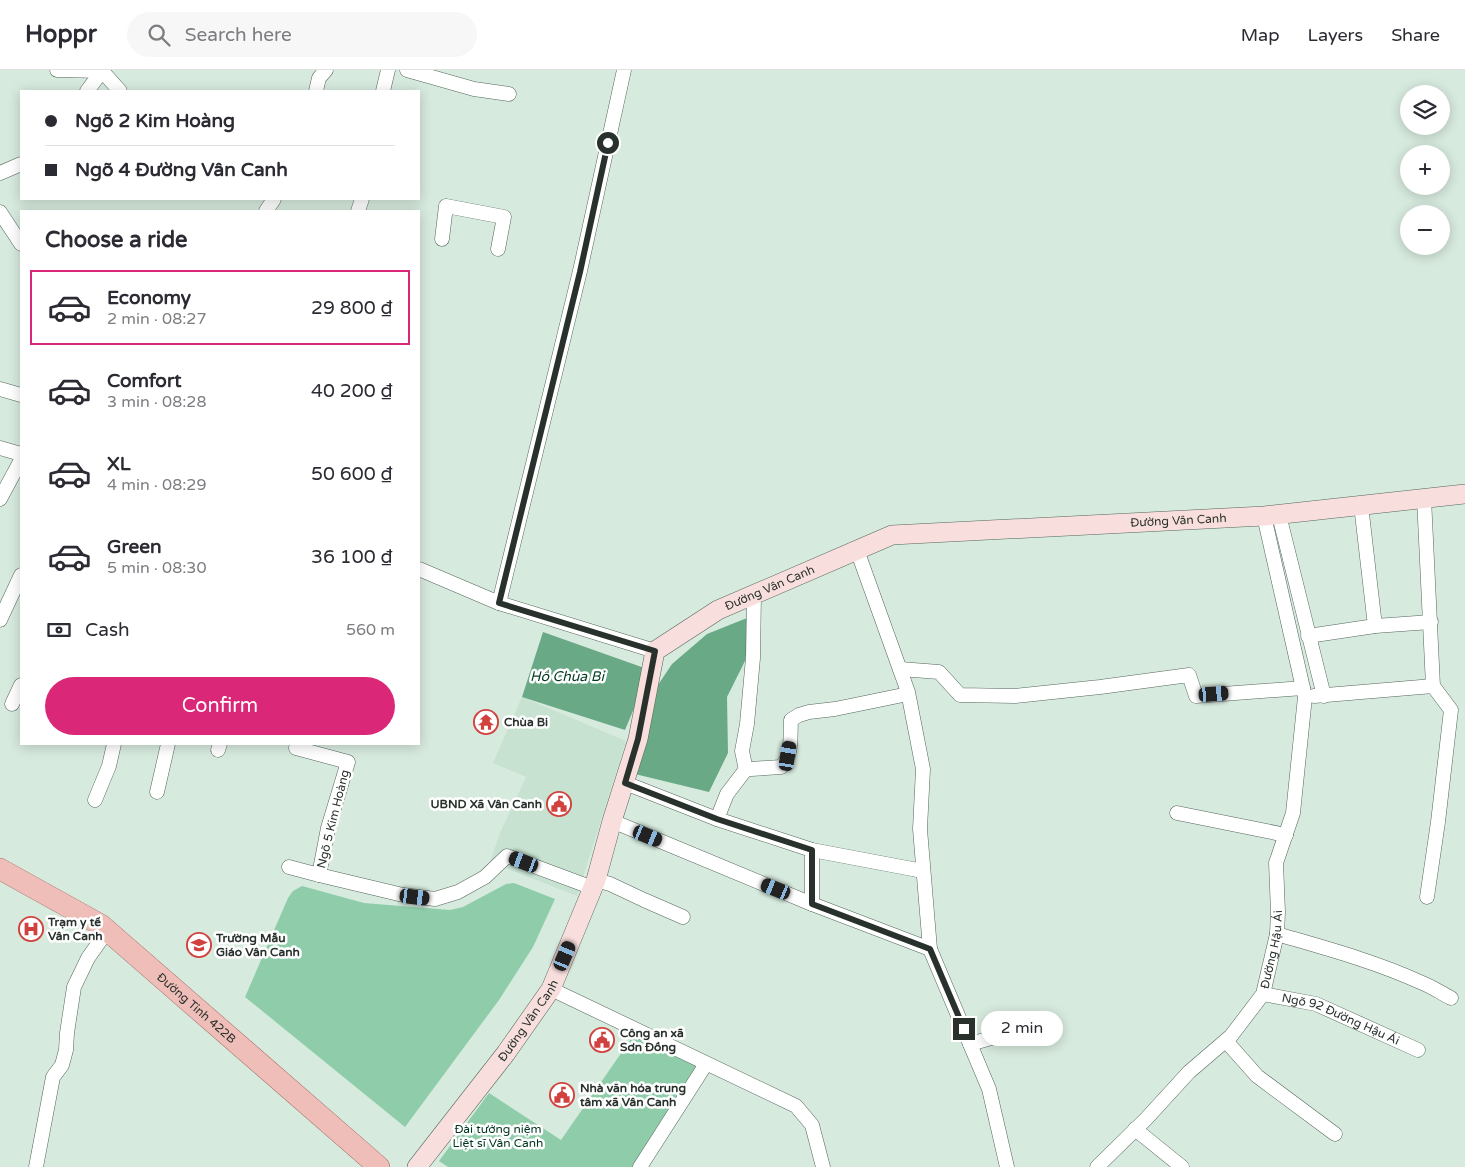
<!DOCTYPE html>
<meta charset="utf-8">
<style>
:root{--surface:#fff;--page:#f7f7f7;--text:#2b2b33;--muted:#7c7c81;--line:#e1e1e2;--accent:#db2777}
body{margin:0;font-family:"Varela Round",sans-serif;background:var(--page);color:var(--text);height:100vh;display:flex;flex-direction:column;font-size:19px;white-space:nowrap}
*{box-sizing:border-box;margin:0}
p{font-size:16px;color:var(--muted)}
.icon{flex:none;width:28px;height:28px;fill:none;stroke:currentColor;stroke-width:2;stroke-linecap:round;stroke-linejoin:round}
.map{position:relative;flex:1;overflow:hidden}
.sheet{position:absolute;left:20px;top:140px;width:400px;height:535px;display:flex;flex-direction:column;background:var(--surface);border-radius:0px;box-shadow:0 2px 12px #0003}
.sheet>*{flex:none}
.guide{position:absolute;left:20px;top:20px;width:400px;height:110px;border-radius:0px;box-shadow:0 2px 12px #0003;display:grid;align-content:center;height:110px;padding:0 25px;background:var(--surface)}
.buttons{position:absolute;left:1400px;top:15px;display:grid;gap:10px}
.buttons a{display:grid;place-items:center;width:50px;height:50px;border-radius:50%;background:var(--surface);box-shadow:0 2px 12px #0003;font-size:25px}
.end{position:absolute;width:22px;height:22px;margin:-11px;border:6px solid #29312c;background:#fff;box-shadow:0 0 0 2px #fff}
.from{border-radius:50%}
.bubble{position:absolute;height:35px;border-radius:18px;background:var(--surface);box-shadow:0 2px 12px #0003;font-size:16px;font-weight:600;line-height:35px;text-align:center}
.car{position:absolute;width:15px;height:30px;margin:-15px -8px;border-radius:6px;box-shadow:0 0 4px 1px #0007;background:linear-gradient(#222 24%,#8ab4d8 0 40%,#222 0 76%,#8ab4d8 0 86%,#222 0)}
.guide b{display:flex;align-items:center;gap:18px;height:48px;font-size:19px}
.guide b+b{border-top:1px solid var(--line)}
.guide i{width:12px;height:12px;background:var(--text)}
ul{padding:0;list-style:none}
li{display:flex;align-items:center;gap:15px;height:75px;margin:0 10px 8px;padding:0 15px;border:2px solid transparent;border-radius:0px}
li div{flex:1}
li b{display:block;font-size:19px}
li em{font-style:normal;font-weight:600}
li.active{border-color:var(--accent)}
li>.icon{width:45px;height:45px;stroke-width:1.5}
h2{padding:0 25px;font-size:22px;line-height:60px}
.pay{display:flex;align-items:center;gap:12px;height:55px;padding:0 25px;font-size:19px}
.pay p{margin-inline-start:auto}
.primary-button{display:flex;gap:10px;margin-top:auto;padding:10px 25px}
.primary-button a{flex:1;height:58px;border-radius:30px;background:var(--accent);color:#fff;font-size:20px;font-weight:600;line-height:58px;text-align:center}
header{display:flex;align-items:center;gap:30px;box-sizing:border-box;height:70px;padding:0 25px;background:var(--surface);border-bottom:1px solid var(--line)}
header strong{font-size:24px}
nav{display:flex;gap:28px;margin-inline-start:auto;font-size:18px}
.search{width:350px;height:45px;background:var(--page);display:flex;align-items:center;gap:12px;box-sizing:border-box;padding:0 18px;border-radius:28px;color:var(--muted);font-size:19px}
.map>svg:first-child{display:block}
.built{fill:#c7e2d1}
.green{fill:#8fcdaa}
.water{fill:#69a986}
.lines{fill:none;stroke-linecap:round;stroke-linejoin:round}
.street-casing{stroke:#55665c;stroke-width:15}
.secondary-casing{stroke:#55665c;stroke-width:20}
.primary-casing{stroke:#a47069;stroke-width:22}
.street{stroke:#fff;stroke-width:14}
.secondary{stroke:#f8dedc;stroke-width:19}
.primary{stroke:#f0beb9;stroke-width:21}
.route{stroke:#29312c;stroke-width:6}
.labels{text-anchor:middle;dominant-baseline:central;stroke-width:5;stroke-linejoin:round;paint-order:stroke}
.street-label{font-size:12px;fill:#29312c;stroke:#fff}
.poi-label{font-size:12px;font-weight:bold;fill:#29312c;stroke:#fff;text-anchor:start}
.park-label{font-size:12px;fill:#00351e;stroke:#fff}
.water-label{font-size:14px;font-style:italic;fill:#003821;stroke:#fff}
</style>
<header>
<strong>Hoppr</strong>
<div class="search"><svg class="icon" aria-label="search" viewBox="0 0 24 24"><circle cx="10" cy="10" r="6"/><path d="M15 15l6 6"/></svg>Search here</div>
<nav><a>Map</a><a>Layers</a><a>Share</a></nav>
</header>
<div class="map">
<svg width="1465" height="1097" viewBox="0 0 1465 1097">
<rect width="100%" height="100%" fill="#d7eade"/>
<polygon class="built" points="522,627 626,671 577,826 490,792 500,763 526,707 493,693"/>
<g class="green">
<polygon points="514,813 555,829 533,877 499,930 405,1057 245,927 288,828 293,821 302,816 364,833 450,840 463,837 506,814"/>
<polygon points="635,963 699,996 633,1097 448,1097 439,1091 489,1023 561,1070"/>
</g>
<g class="water">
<polygon points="747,548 749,563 745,591 727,627 728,683 709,722 635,704 658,615 672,594 707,564"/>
<polygon points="543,562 650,600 625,660 522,627"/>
</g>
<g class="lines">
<defs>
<g id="street">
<polyline points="57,0 102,1 120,21"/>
<polyline points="407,0 474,19 509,24"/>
<polyline points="87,21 103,0"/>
<polyline points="316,21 319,8 326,0"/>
<polyline points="383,21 388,0"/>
<polyline points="0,103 21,94"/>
<polyline points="266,141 274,129"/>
<polyline points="358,141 362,129"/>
<polyline points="0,142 21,174"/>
<polyline points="442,169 446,136 504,147 498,179"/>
<polyline points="0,319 21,325"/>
<polyline points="0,378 21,384"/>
<polyline points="1424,428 1433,616 1451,640 1438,752 1427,827"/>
<polyline points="0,429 21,390"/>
<polyline points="1361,435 1375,556"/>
<polyline points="1279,445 1324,626"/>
<polyline points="857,480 908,622 923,699 920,759 930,879 989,1019 1007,1097"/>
<polyline points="419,499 499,533 655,581"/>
<polyline points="499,533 580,201 624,0"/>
<polyline points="0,550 21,505"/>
<polyline points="1308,566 1375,556 1431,552"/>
<polyline points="900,599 939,602 960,625 1015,626 1100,617 1189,605 1196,626 1303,618"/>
<polyline points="1314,626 1433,616"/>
<polyline points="12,634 21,615"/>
<polyline points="298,674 296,678 348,692 328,758 319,805"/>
<polyline points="218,680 220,674"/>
<polyline points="746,700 742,681 747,654 753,588 754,524"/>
<polyline points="625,713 717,749 812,780 923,801"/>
<polyline points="157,722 168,674"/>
<polyline points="95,730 109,696 114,674"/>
<polyline points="1177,743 1286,765"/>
<path d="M717,749L727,724L743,703L746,700L751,699L781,697C793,686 790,665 791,650L799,645L809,642L835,639L908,624"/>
<polyline points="612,751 812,834 930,879"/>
<polyline points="812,780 812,834"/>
<polyline points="289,797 319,805 403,825 435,829 458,822 485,807 507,786 593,818"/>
<polyline points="596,810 610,814 644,830 683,847"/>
<path d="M1277,864C1325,878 1374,891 1420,912C1431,916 1441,923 1451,928"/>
<polyline points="551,919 796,1036 812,1055 823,1097"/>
<path id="s1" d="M1263,924L1316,934L1418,980"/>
<polyline points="1226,971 1257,1006 1335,1064"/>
<polyline points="970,974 1048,952"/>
<polyline points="1135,1059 1182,1097"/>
<polyline points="36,1097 53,1007 62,995 66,980 67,963 74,917 88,888 107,861"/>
<polyline points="640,1097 706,994"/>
<path id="s2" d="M1097,1097L1146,1049L1189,1002L1231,966L1263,924L1277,864L1278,842L1276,793L1293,743L1305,627L1264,446"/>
</g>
<g id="secondary">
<path id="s3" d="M417,1097L506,983L551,919L596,810L612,751L638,669L655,581L718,540L892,465L1264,446L1465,424"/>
</g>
<g id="primary">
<path id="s4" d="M0,799L101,855L379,1097"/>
</g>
</defs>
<use href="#street" class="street-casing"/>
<use href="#secondary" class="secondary-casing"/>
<use href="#primary" class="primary-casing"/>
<use href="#street" class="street"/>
<use href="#secondary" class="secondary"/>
<use href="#primary" class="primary"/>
</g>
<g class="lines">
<polyline class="route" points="608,73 580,202 499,533 655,581 638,669 625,713 717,749 812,780 812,834 930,879 964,959"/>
</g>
<defs>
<symbol id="temple-ring" viewBox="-11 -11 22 22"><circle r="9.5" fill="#fff" stroke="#d1423f" stroke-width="1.5"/><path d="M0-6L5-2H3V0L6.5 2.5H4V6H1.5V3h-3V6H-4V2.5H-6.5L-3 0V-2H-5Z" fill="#d1423f"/></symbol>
<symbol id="civic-ring" viewBox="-11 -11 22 22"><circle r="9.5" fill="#fff" stroke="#d1423f" stroke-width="1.5"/><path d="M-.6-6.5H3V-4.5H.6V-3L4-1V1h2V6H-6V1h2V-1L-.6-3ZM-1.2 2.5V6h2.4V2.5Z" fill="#d1423f"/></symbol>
<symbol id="hospital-ring" viewBox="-11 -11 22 22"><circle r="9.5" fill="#fff" stroke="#d1423f" stroke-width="1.5"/><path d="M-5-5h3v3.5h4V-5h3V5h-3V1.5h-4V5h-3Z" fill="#d1423f"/></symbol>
<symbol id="school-ring" viewBox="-11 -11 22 22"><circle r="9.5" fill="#fff" stroke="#d1423f" stroke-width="1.5"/><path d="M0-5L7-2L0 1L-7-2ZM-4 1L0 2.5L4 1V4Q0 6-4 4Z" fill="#d1423f"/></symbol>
</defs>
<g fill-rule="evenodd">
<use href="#temple-ring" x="472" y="638" width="28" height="28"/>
<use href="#civic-ring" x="545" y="720" width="28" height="28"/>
<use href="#hospital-ring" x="17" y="845" width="28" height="28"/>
<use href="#school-ring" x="185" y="861" width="28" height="28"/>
<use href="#civic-ring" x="588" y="956" width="28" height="28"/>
<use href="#civic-ring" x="548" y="1011" width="28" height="28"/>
</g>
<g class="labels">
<g class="street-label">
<text stroke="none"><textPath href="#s3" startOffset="1129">Đường Vân Canh</textPath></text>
<text stroke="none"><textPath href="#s3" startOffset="709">Đường Vân Canh</textPath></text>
<text transform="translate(333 749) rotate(-76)">Ngõ 5 Kim Hoàng</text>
<text stroke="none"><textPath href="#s2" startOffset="286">Đường Hậu Ái</textPath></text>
<text stroke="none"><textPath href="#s4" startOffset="242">Đường Tỉnh 422B</textPath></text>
<text stroke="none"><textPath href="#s3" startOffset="184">Đường Vân Canh</textPath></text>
<text stroke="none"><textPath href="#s1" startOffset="82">Ngõ 92 Đường Hậu Ái</textPath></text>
</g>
<g class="poi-label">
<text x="504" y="652">Chùa Bi</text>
<text x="542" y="734" text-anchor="end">UBND Xã Vân Canh</text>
<text x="48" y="852">Trạm y tế<tspan x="48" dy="14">Vân Canh</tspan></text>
<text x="216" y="868">Trường Mẫu<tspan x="216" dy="14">Giáo Vân Canh</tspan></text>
<text x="620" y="963">Công an xã<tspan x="620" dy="14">Sơn Đồng</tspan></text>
<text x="580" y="1018">Nhà văn hóa trung<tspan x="580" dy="14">tâm xã Vân Canh</tspan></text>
</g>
<g class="park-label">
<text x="498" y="1059">Đài tưởng niệm<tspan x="498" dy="14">Liệt sĩ Vân Canh</tspan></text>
</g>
<g class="water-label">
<text x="567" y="606">Hồ Chùa Bi</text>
</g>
</g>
</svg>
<div class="buttons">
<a><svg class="icon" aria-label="layers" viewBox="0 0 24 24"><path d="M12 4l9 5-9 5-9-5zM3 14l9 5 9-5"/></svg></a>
<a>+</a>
<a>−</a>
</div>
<i class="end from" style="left:608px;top:73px"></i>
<i class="end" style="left:964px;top:959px"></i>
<div class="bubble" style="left:981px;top:941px;width:82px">2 min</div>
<i class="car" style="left:1214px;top:624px;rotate:86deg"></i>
<i class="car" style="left:788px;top:686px;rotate:9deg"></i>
<i class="car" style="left:648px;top:766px;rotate:112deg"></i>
<i class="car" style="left:524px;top:792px;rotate:291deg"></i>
<i class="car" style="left:776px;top:819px;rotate:292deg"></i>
<i class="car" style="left:415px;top:827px;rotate:97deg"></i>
<i class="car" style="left:565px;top:886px;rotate:23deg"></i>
<div class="guide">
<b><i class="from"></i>Ngõ 2 Kim Hoàng</b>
<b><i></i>Ngõ 4 Đường Vân Canh</b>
</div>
<section class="sheet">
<h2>Choose a ride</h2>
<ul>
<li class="active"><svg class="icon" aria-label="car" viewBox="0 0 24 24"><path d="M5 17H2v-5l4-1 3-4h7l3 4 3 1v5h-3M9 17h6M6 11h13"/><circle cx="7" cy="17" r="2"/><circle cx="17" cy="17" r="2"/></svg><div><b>Economy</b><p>2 min · 08:27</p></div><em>29 800 ₫</em></li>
<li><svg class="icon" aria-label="car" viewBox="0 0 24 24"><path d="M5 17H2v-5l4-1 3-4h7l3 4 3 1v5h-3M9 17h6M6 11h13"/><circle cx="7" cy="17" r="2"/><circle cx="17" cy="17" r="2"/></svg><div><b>Comfort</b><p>3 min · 08:28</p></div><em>40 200 ₫</em></li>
<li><svg class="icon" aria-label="car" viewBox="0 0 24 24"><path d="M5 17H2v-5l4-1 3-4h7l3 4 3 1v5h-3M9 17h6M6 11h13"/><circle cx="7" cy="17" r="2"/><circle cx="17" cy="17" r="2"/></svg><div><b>XL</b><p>4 min · 08:29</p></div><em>50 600 ₫</em></li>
<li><svg class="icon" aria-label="car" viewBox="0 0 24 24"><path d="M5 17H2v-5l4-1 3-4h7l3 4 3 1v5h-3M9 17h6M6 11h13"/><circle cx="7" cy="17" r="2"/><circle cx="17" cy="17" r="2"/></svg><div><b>Green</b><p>5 min · 08:30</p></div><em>36 100 ₫</em></li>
</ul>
<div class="pay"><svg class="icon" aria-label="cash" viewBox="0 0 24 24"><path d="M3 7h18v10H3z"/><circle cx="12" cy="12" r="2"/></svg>Cash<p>560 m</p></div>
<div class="primary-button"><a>Confirm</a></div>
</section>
</div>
